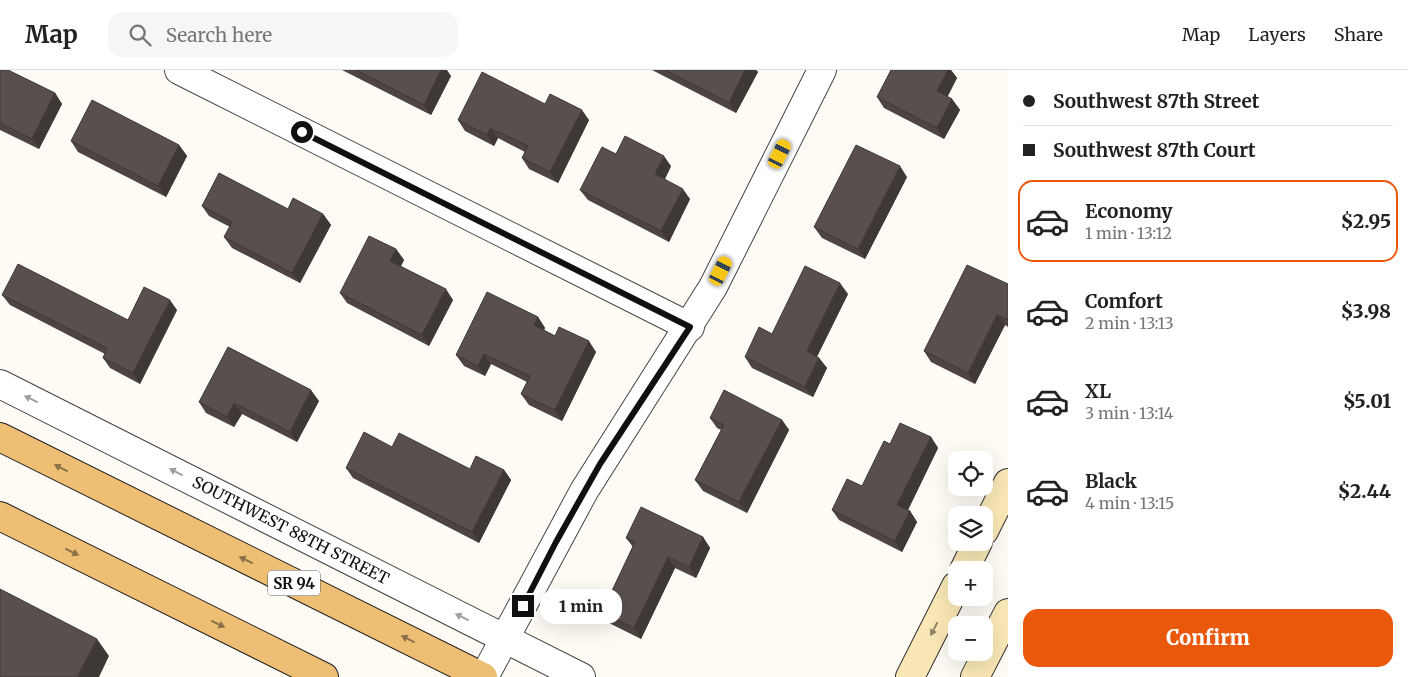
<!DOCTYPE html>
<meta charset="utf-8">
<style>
:root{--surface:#fff;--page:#f6f6f6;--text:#222;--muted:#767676;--line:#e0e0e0;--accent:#ea580c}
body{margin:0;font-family:Merriweather,serif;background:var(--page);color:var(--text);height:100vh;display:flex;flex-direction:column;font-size:19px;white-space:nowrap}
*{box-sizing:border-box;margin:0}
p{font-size:16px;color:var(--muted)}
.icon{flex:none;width:28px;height:28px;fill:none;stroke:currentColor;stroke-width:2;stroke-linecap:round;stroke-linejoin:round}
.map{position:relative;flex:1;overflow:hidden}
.sheet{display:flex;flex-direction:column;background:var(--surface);width:400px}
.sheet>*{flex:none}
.hud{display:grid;align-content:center;height:110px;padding:0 15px;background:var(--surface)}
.tools{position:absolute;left:948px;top:381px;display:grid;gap:10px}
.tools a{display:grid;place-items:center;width:45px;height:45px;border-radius:10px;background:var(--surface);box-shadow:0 5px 20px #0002;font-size:25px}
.end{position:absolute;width:22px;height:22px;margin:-11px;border:6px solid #101010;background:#fff;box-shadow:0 0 0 2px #fff}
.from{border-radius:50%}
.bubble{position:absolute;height:35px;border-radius:15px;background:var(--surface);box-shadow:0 5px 20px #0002;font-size:16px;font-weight:800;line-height:35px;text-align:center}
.car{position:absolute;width:15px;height:30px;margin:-15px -8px;border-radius:6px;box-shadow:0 0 4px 1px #0007;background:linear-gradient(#f5c518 24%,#345 0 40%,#f5c518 0 76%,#345 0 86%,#f5c518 0)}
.hud b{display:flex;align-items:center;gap:18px;height:48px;font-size:19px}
.hud b+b{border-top:1px solid var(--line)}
.hud i{width:12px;height:12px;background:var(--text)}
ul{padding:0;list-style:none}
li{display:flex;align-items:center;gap:15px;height:82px;margin:0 10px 8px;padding:0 5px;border:2px solid transparent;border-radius:15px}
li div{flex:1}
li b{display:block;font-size:19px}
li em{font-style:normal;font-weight:800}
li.selected{border-color:var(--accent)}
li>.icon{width:45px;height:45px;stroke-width:1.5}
.primary-button{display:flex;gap:10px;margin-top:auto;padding:10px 15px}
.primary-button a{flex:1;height:58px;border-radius:15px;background:var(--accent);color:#fff;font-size:20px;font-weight:800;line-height:58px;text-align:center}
header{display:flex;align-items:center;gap:30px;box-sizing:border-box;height:70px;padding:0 25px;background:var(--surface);border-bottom:1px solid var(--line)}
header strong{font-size:24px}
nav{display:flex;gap:28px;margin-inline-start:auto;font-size:18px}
.search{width:350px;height:45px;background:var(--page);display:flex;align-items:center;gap:12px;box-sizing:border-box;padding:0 18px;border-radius:15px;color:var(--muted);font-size:19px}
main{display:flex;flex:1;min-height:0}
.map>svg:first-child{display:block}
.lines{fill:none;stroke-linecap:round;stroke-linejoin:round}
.minor-casing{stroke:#434343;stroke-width:30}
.secondary-casing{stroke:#323232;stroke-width:30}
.primary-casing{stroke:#212121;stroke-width:30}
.minor{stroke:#fff;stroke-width:28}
.secondary{stroke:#f9e7b5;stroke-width:28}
.primary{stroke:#eebe74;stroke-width:28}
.wall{fill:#4c4542}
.shaded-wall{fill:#3e3836}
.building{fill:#58504d;stroke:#3e3836}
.oneway{fill:#9f9f9f}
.oneway2{fill:#8a7047}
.oneway3{fill:#90866b}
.route{stroke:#101010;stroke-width:6}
.labels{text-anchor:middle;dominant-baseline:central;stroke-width:5;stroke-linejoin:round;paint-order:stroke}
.shield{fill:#fff;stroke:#585858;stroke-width:1}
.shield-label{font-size:15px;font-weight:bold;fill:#101010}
.street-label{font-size:16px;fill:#101010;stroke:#fff}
</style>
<header>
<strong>Map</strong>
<div class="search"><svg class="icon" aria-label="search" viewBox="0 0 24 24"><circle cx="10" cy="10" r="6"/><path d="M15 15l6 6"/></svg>Search here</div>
<nav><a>Map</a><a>Layers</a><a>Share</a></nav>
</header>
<main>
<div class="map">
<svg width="1008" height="607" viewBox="0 0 1008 607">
<rect width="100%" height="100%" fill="#fefbf5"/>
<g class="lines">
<defs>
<g id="minor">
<polyline points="179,0 690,257"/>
<polyline points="0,314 581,607"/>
<polyline points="484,607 584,421 713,217 822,0"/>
</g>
<g id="secondary">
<polyline points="984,461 1008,413"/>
<polyline points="964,500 978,472"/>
<polyline points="910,607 956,516"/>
<polyline points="975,607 1008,543"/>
</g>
<g id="primary">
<polyline points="0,367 483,607"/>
<polyline points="0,446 324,607"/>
</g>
</defs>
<use href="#minor" class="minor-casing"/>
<use href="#secondary" class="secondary-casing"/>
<use href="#primary" class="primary-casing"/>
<use href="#minor" class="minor"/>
<use href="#secondary" class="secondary"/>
<use href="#primary" class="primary"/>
</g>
<g class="wall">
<polygon points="0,0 55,23 62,34 39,79 0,60"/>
<polygon points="342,0 441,0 451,6 431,45"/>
<polygon points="652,0 756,0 758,2 736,43"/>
<polygon points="890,0 951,0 957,8 947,26 952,29 960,40 944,69 884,38 877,27 891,1"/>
<polygon points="545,34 589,50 558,113 529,99 522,88 525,82 498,68 494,76 465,61 458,50"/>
<polygon points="71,71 179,75 187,86 166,127 78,82"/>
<polygon points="616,84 671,96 665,109 690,129 669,172 588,130 580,120"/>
<polygon points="907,107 865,189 822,168 814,157"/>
<polygon points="202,136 323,144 331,155 300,213 232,178 224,167 230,157 209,146"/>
<polygon points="396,179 404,190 401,196 453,230 429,276 347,233 340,223"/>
<polygon points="1008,214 1008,257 1005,255 975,314 931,292 924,281"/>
<polygon points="848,224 817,287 819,288 827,298 813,327 752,298 745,287 772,264"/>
<polygon points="2,225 128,250 177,240 140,314 110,298 103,288 105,284 10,235"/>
<polygon points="538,247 545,258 544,260 555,266 596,282 562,351 529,335 521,324 527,312 491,294 485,306 464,296 456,285"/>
<polygon points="319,331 297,372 242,344 234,357 206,343 199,332"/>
<polygon points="710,348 782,350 789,360 747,443 703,421 695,410 721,360 717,358"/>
<polygon points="931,367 938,378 908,440 910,441 917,452 902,482 839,450 832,440 862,416 890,374"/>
<polygon points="392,377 470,399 504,400 511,410 479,473 353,408 346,398"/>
<polygon points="703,467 710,478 696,508 675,498 641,569 609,553 602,542 633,477 626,468"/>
</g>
<g class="shaded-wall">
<polygon points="441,0 447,0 451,6 431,45 424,35"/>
<polygon points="745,0 756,0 758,2 736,43 729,33"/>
<polygon points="948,0 951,0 957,8 945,32 937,21"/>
<polygon points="55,23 62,34 39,79 32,69"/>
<polygon points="952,29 960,40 944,69 937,58"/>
<polygon points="582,40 589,50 558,113 550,102"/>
<polygon points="490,58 498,68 494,76 487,65"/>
<polygon points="179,75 187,86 166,127 158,116"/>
<polygon points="664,86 671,96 662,115 655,104"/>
<polygon points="900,96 907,107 865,189 858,179"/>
<polygon points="683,119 690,129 669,172 661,161"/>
<polygon points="323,144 331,155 300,213 292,203"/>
<polygon points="396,179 404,190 398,201 390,191"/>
<polygon points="840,213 848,224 814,292 807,281"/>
<polygon points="446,219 453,230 429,276 422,265"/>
<polygon points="170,230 177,240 140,314 133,303"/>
<polygon points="997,245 1005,255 975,314 968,303"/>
<polygon points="538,247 545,258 541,266 534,255"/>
<polygon points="589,271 596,282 562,351 555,340"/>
<polygon points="484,284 491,294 485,306 478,296"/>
<polygon points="819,288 827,298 813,327 805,317"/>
<polygon points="311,320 319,331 297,372 290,362"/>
<polygon points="234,333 242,344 234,357 227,347"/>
<polygon points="782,350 789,360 747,443 739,432"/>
<polygon points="931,367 938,378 905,446 897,435"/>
<polygon points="504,400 511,410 479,473 472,462"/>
<polygon points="910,441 917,452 902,482 895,471"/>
<polygon points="703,467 710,478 696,508 689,497"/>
<polygon points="668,487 675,498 641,569 634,558"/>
<polygon points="97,569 109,586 99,607 77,607"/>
</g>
<g class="building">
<polygon points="0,0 8,0 55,23 32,69 0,53"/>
<polygon points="356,0 441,0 424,35"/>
<polygon points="665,0 745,0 729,33"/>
<polygon points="891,0 948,0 937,21 952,29 937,58 877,27"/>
<polygon points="482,2 545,34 550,24 582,40 550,102 522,88 528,76 490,58 487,65 458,50"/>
<polygon points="92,30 179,75 158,116 71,71"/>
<polygon points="625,66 664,86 655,104 683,119 661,161 580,120 602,77 616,84"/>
<polygon points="856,75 900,96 858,179 814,157"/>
<polygon points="219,103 288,139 293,128 323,144 292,203 224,167 232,152 202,136"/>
<polygon points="369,166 396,179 390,191 446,219 422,265 340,223"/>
<polygon points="18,194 128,250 144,217 170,230 133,303 103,288 107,278 2,225"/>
<polygon points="967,195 1008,214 1008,250 997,245 968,303 924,281"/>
<polygon points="805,196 840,213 807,281 819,288 805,317 745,287 759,257 772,264"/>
<polygon points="487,222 538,247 534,255 555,266 559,257 589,271 555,340 521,324 530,306 484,284 478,296 456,285"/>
<polygon points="228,277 311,320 290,362 234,333 227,347 199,332"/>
<polygon points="724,320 782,350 739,432 695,410 724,355 710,348"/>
<polygon points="900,353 931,367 897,435 910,441 895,471 832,440 847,409 862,416 884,371 890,374"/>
<polygon points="364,362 392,377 399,363 470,399 476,386 504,400 472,462 346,398"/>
<polygon points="641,437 703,467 689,497 668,487 634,558 602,542 635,472 626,468"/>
<polygon points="0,519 97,569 77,607 0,607"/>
</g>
<defs><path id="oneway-solid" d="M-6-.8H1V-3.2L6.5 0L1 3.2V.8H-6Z" transform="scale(1.25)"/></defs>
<g class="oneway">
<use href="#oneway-solid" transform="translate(31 329) rotate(-154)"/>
<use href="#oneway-solid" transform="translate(176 402) rotate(-153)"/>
<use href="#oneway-solid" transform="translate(462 547) rotate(-154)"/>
</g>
<g class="oneway2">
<use href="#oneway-solid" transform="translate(61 398) rotate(-153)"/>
<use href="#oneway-solid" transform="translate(72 482) rotate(26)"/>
<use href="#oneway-solid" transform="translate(246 490) rotate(-154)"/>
<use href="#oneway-solid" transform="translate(218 554) rotate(26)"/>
<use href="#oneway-solid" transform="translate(408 569) rotate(-154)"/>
</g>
<use class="oneway3" href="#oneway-solid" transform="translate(934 559) rotate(117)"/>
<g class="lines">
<polyline class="route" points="302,62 690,257 600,394 556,472 523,536"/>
</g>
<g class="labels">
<rect class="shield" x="268" y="500.5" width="52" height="25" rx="4"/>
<g class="shield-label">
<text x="294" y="513">SR 94</text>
</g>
<g class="street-label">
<text transform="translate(291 460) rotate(27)">SOUTHWEST 88TH STREET</text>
</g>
</g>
</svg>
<div class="tools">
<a><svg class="icon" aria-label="locate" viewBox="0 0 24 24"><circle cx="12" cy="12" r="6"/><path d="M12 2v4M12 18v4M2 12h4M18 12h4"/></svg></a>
<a><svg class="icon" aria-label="layers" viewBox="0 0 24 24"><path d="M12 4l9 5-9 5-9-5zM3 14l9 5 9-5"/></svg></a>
<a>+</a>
<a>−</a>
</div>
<i class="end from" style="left:302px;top:62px"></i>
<i class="end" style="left:523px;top:536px"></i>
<div class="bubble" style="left:540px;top:519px;width:82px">1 min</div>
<i class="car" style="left:780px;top:84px;rotate:27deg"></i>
<i class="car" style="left:721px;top:201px;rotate:27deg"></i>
</div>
<section class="sheet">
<div class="hud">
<b><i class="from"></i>Southwest 87th Street</b>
<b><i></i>Southwest 87th Court</b>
</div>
<ul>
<li class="selected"><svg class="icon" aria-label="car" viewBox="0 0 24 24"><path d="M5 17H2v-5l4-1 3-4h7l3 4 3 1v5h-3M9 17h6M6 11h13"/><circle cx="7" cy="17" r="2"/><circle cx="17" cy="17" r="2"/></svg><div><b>Economy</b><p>1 min · 13:12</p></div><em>$2.95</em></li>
<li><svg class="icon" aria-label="car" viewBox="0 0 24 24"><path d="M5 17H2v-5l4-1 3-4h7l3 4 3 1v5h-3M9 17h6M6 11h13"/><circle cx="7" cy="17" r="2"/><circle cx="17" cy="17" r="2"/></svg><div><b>Comfort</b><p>2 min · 13:13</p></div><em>$3.98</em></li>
<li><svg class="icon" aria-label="car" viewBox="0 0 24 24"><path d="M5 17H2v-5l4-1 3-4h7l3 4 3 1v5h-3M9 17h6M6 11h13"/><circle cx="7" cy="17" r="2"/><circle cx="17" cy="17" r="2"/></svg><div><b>XL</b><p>3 min · 13:14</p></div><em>$5.01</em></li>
<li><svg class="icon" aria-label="car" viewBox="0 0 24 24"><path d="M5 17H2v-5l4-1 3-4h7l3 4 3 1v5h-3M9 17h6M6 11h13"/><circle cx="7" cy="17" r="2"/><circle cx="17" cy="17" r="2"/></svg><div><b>Black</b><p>4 min · 13:15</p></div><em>$2.44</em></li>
</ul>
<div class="primary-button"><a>Confirm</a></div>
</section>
</main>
